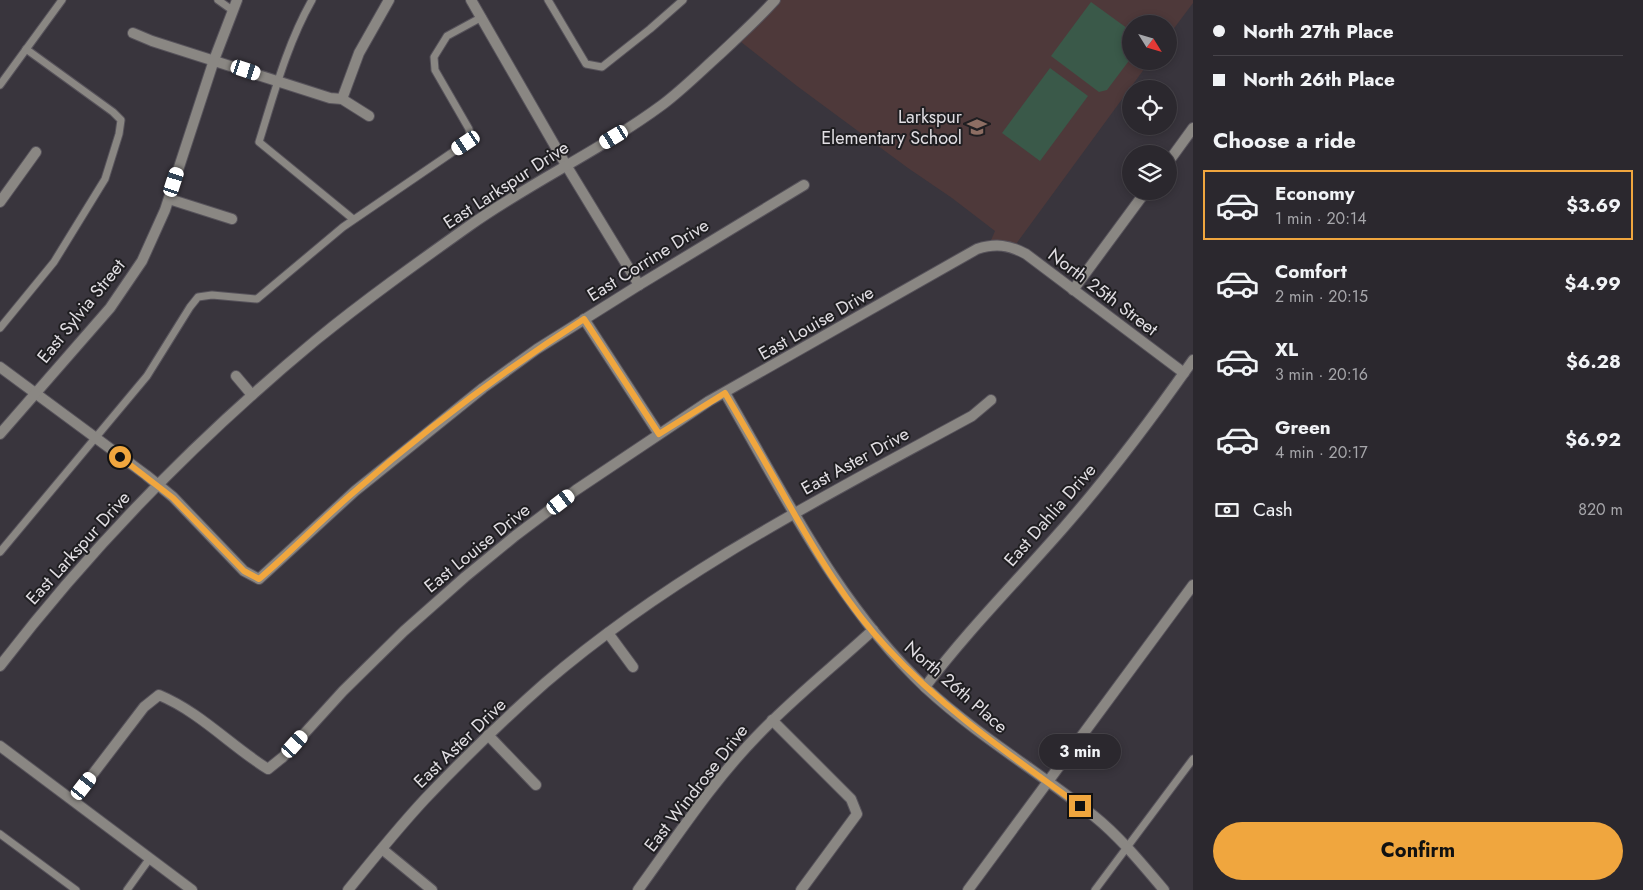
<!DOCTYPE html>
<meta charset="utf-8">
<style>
:root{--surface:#2b282e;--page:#37343a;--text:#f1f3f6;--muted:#a6a6aa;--line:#47444a;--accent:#f0a63e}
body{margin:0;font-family:Jost,sans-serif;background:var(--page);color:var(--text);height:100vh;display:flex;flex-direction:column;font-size:19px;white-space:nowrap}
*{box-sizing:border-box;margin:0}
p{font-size:16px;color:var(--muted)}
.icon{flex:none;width:28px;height:28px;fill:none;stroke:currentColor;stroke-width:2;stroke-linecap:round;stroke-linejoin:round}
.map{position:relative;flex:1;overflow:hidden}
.panel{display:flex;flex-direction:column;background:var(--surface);width:450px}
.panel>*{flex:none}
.hud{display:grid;align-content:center;height:110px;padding:0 20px;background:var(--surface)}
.needle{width:32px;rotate:127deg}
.fabs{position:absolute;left:1122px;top:15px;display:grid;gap:10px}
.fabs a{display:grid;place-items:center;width:55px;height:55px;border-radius:50%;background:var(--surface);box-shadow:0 2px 8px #0003,0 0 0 1px var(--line);font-size:25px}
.end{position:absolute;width:22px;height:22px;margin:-11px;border:6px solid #f0a63e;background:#111;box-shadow:0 0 0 2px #111}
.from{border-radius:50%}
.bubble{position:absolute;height:35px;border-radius:18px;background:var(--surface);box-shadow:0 2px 8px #0003,0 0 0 1px var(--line);font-size:16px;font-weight:700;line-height:35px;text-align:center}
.car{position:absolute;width:15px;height:30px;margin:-15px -8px;border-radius:6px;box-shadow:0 0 4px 1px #0007;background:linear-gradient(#fff 24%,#345 0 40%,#fff 0 76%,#345 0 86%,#fff 0)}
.hud b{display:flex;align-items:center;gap:18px;height:48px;font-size:19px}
.hud b+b{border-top:1px solid var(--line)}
.hud i{width:12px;height:12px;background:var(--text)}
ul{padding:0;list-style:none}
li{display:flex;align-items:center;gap:15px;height:70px;margin:0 10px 8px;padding:0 10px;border:2px solid transparent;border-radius:0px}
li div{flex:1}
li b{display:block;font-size:19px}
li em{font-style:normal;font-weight:700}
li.active{border-color:var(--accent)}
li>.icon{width:45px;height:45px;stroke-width:1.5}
h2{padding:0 20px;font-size:22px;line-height:60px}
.pay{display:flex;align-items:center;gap:12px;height:55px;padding:0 20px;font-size:19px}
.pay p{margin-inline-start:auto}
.cta{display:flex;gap:10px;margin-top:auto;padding:10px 20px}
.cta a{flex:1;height:58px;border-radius:30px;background:var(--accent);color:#111;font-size:20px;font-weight:700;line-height:58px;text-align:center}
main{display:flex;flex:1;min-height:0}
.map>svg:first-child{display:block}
.education{fill:#4e393a}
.green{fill:#3a5949}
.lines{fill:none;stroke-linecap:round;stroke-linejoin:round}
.service-casing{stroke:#57535b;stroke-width:9}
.minor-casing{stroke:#57535b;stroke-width:12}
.tertiary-casing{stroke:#57535b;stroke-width:12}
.service{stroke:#8a8783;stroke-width:7}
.minor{stroke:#8a8783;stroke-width:10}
.tertiary{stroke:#8a8783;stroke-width:10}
.route{stroke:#f0a63e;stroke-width:6}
.labels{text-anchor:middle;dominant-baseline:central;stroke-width:4;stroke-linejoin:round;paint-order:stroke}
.poi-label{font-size:18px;fill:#e1dee3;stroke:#1f1e21;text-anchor:end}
.street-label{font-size:18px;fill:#e1dee3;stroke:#1f1e21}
</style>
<main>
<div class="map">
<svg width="1193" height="890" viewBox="0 0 1193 890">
<rect width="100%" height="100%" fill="#39353d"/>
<polygon class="education" points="775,0 1193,0 1193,3 1169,35 1169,24 1131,24 1131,61 1150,61 1013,248 989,245 995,231 952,198 908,168 797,86 736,38"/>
<g class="green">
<polygon points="1091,2 1131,31 1131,58 1107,90 1099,92 1051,56"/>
<polygon points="1050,68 1088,96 1040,161 1002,133"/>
</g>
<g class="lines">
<defs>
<g id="service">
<polyline points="218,0 232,10"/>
<path d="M312,0C287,44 274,94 259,142L353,219"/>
<polyline points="548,0 586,64 602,67 650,29 683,0"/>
<polyline points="0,85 62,0"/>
<polyline points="0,328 54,262 105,179 119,134 121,120 113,112 26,49"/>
<polyline points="0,552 147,376 190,307 198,297 212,295 257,299 343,227 466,143 470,137 469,129 435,70 434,57 447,36 482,17"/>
<polyline points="0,834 76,890"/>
<polyline points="127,890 150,858"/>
<polyline points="1095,890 1193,759"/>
</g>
<g id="minor">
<polyline points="471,0 566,165 639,285"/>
<polyline points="133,33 152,41 330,98 342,99 369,116"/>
<polyline points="342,99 359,53 389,0"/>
<polyline points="1169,161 1193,128"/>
<polyline points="169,199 232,219"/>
<polyline points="0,202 36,152"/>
<polyline points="1073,290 1146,191"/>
<polyline points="584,319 659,434"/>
<polyline points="0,367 146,475 173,497 244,571 259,579 355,491 483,388 537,349 639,285 804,185"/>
<polyline points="236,376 252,395"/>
<path d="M725,393C785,496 838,605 926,688C978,736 1039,772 1094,816C1120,837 1142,864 1164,890"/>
<polyline points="0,434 110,308 142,261 165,210 214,60 237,0"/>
<polyline points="608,633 633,667"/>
<path d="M0,666C92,546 199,437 316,340C365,300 417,263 469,226C531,182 601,150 662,105C682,90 701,71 720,54C739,36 758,19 775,0"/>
<path d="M925,687C968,630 1018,580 1065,526C1111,473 1153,417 1193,360"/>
<polyline points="772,720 851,799 857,814 801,890"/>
<polyline points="488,735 536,785"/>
<path d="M73,800L144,707L159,695C200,712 231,746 268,769L283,757L343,691L404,631L465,577L515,536L576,490L709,401L977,249C996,243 1009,245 1026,254L1184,373"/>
<polyline points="382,849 432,890"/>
<path d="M348,890C373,859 398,828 425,799C463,759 503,720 545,683C673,573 825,496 972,416L991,400"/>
<path d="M638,890C676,838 712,782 757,736C793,698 834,666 873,630"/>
</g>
<g id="tertiary">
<polyline points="0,746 192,890"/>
<polyline points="968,890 1193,585"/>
</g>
</defs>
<use href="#service" class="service-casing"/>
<use href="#minor" class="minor-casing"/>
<use href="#tertiary" class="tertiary-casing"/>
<use href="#service" class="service"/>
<use href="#minor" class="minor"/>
<use href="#tertiary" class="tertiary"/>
</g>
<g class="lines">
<path class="route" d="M120,457L173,498L244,571L259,579C292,551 321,520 354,492C427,428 503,371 584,319L659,434L725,393C746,429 767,465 787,501C816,553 847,605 887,648C944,710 1013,757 1080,806"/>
</g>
<defs>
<symbol id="school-bare" viewBox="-9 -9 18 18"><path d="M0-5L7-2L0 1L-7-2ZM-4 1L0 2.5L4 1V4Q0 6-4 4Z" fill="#8d6e63" stroke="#1f1e21" stroke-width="2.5" paint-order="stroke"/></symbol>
</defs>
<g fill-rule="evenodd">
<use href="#school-bare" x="963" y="113" width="28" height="28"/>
</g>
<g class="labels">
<g class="poi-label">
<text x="962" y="117">Larkspur<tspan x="962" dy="21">Elementary School</tspan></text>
</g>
<g class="street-label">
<text transform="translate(506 185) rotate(-33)">East Larkspur Drive</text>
<text transform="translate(648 260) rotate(-32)">East Corrine Drive</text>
<text transform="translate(1103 292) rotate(37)">North 25th Street</text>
<text transform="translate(81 311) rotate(-51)">East Sylvia Street</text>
<text transform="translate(816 323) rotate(-30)">East Louise Drive</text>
<text transform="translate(855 461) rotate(-29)">East Aster Drive</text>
<text transform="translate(1050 515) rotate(-49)">East Dahlia Drive</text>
<text transform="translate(78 548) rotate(-48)">East Larkspur Drive</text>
<text transform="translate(477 548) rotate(-39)">East Louise Drive</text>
<text transform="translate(956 687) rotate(41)">North 26th Place</text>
<text transform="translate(460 743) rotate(-44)">East Aster Drive</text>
<text transform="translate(696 788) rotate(-52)">East Windrose Drive</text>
</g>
</g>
</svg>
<div class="fabs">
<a><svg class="needle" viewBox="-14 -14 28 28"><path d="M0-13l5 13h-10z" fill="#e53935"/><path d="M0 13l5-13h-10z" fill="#a6a6aa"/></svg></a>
<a><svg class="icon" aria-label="locate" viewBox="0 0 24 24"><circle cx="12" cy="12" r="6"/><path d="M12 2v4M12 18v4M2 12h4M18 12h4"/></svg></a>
<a><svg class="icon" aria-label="layers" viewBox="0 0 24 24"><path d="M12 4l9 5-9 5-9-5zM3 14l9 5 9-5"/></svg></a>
</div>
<i class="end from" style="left:120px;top:457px"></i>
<i class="end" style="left:1080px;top:806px"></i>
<div class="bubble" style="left:1039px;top:734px;width:82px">3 min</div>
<i class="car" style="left:246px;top:70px;rotate:108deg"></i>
<i class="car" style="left:614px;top:137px;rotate:239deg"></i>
<i class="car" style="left:466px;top:143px;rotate:236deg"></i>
<i class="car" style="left:174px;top:182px;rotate:18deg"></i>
<i class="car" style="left:561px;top:502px;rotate:53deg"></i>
<i class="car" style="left:295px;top:744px;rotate:42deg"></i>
<i class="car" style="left:84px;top:786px;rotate:38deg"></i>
</div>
<section class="panel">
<div class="hud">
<b><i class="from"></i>North 27th Place</b>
<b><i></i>North 26th Place</b>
</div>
<h2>Choose a ride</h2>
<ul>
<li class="active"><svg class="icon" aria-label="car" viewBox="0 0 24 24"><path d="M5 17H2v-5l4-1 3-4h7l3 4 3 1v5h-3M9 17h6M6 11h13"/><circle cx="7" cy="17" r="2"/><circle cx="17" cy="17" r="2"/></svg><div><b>Economy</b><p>1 min · 20:14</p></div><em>$3.69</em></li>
<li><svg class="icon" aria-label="car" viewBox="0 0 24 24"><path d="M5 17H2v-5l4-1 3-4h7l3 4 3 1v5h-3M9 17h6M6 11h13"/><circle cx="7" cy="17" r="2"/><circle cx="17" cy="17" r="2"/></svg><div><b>Comfort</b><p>2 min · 20:15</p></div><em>$4.99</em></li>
<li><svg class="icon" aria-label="car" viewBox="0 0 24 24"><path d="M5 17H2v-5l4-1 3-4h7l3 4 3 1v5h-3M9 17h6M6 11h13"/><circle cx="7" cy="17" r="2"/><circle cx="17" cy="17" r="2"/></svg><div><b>XL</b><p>3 min · 20:16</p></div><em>$6.28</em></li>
<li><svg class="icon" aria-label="car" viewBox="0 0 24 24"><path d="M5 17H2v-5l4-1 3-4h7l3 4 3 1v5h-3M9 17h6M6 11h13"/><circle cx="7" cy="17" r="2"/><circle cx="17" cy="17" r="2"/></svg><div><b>Green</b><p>4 min · 20:17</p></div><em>$6.92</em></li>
</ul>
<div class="pay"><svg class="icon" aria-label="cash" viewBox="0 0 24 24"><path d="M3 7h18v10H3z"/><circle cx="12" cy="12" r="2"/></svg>Cash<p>820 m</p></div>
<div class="cta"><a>Confirm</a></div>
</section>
</main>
